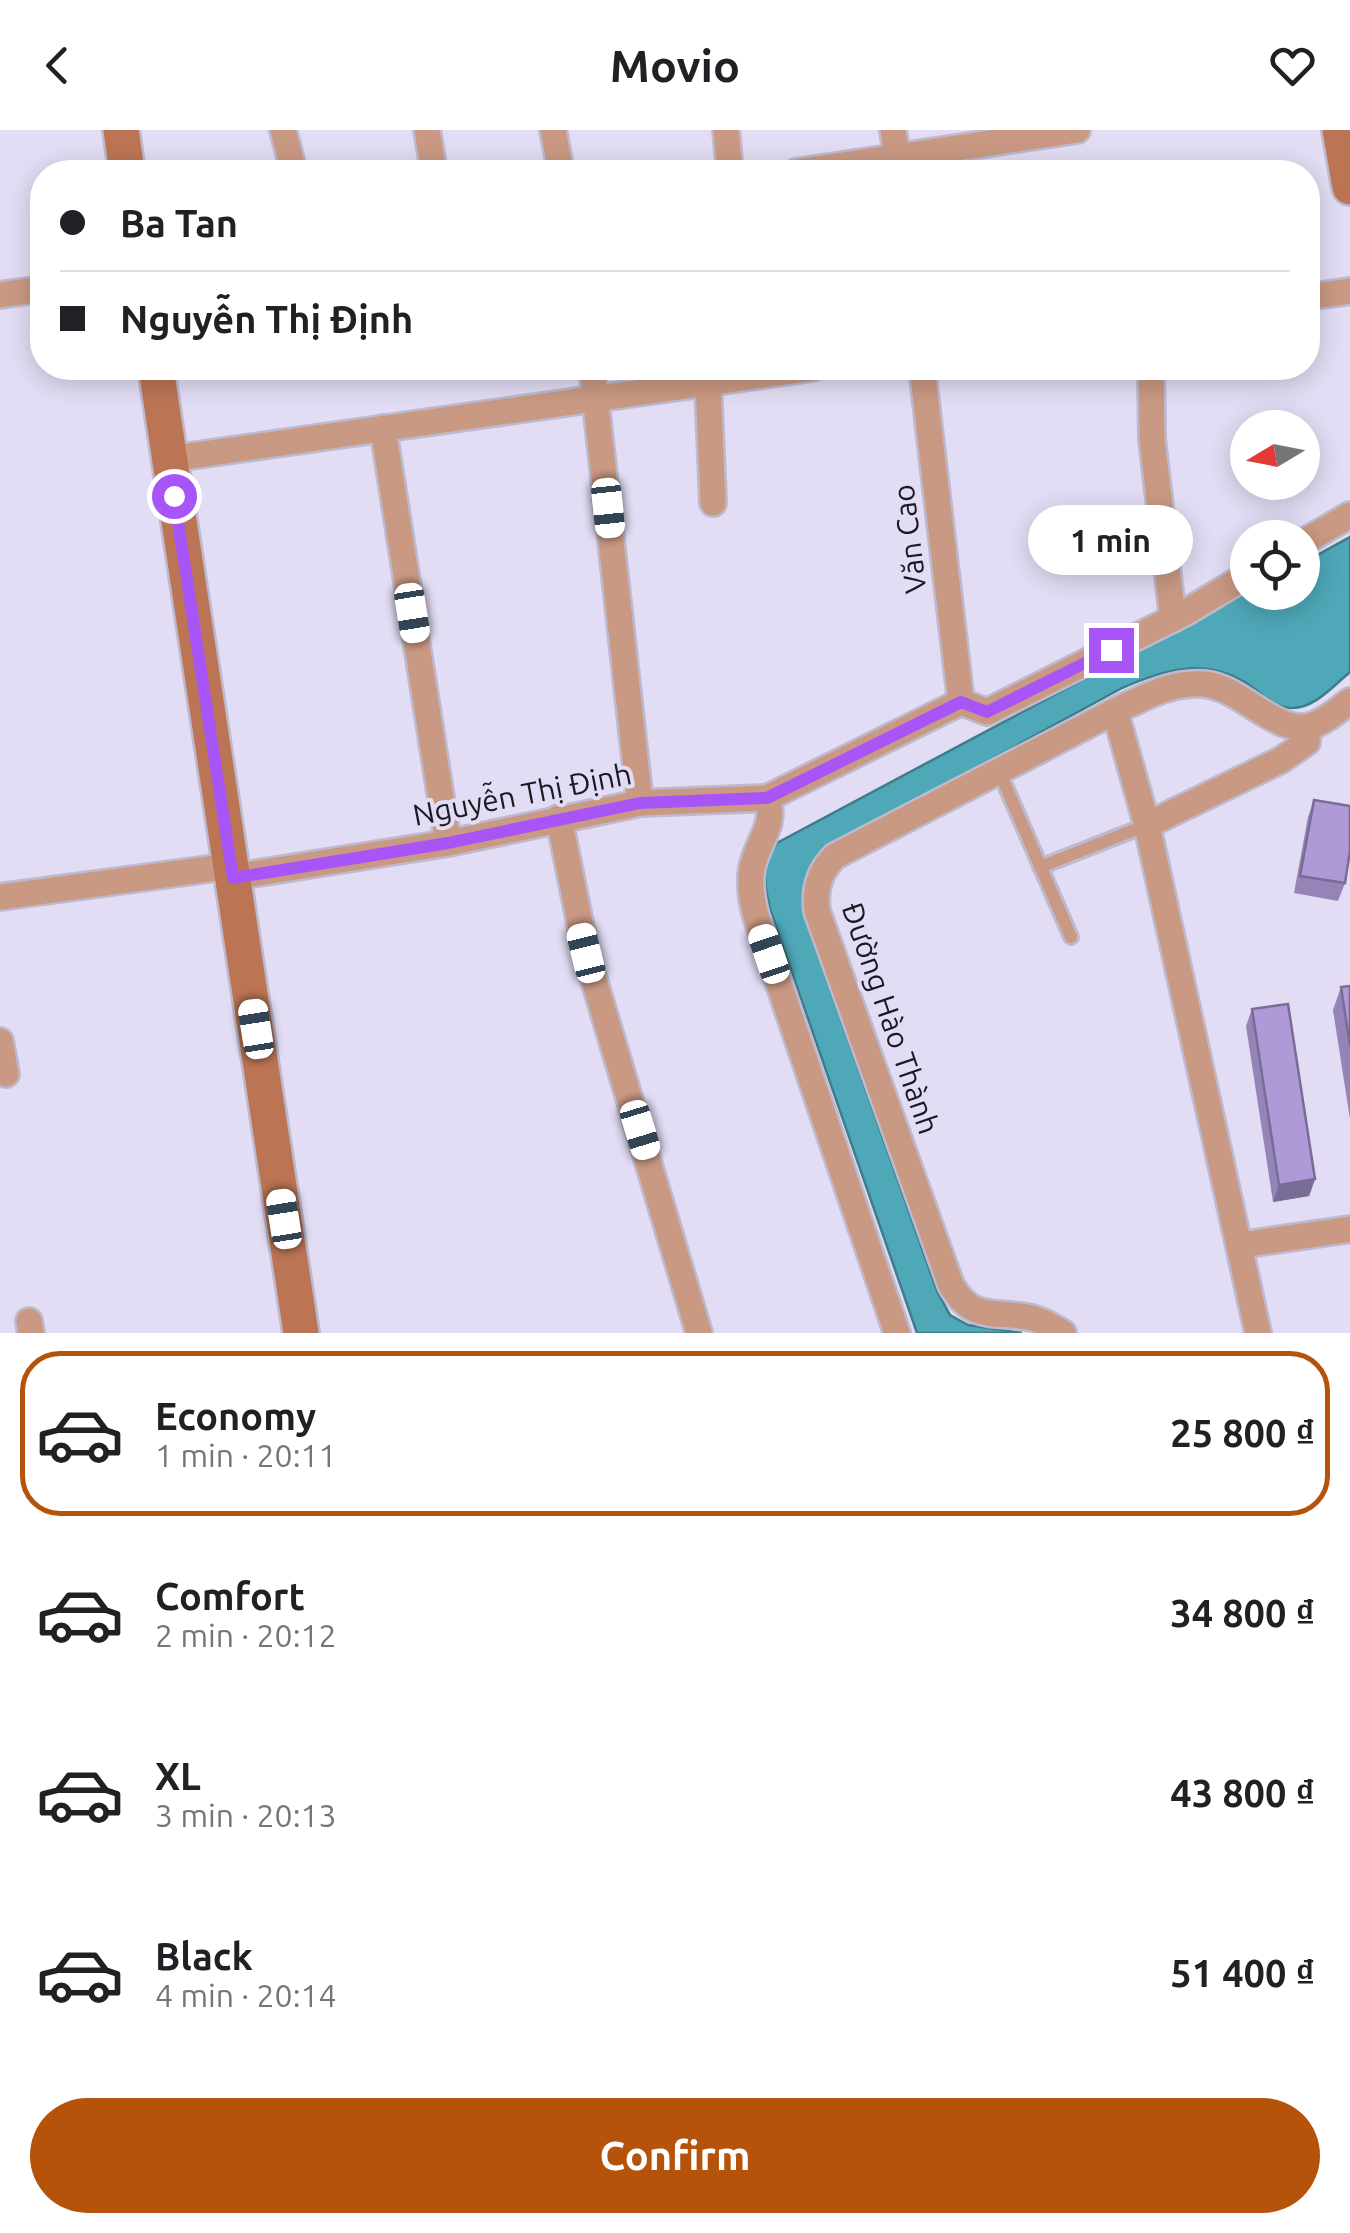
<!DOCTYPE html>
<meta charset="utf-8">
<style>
:root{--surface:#fff;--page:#f2f2f2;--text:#202124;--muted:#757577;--line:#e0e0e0;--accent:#b45309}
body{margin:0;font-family:Ubuntu,sans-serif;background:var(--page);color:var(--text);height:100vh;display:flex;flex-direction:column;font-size:38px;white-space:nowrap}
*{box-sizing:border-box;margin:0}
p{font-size:32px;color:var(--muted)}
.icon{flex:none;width:55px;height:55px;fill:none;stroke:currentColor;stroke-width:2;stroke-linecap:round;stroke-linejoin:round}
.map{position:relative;height:1203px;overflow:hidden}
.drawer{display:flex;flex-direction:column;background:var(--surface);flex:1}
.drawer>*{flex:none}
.hud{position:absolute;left:30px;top:30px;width:1290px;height:220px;border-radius:40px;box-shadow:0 5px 25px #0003;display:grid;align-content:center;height:220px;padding:0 30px;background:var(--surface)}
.needle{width:65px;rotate:260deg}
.fabs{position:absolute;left:1230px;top:280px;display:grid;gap:20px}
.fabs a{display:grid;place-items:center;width:90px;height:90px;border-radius:50%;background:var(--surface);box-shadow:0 5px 25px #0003;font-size:50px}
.end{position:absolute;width:45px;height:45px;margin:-22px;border:12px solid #a855f7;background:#fff;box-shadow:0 0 0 5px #fff}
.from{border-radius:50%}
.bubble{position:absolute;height:70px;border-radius:35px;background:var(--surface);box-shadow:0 5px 25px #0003;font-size:32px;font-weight:700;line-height:70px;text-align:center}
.car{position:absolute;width:30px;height:60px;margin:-30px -15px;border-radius:12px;box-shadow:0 0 8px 2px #0007;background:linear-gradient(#fff 24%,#345 0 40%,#fff 0 76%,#345 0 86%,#fff 0)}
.hud b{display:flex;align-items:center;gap:35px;height:95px;font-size:38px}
.hud b+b{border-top:2px solid var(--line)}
.hud i{width:25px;height:25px;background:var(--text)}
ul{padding:18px 0 0;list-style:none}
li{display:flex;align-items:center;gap:30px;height:165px;margin:0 20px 15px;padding:0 10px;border:5px solid transparent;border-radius:40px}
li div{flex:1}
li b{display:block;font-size:38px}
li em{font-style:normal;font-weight:700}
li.active{border-color:var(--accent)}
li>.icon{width:90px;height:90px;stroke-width:1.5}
.cta{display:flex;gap:20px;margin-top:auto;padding:20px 30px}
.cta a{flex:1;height:115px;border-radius:60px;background:var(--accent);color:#fff;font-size:40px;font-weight:700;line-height:115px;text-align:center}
header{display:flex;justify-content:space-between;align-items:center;height:130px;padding:0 30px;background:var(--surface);font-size:45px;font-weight:700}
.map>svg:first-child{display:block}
.water{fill:#4ea8b8;stroke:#3e7d8b;stroke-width:2.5}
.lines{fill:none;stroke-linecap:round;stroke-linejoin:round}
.lane-casing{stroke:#bebace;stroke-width:18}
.street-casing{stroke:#bebace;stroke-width:30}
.secondary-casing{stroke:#bebace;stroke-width:40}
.lane{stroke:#ca9983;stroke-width:12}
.street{stroke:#ca9983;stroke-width:25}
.secondary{stroke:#bc7554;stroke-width:35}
.wall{fill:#9584b8}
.shaded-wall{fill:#796c96}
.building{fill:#ad9ad6;stroke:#796c96;stroke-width:2.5}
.route{stroke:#a855f7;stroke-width:12}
.labels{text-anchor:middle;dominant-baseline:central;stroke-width:8;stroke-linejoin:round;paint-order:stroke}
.street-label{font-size:30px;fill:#1a1921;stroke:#e2ddf4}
</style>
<header><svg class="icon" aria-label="back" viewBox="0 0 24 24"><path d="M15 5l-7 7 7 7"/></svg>Movio<svg class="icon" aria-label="heart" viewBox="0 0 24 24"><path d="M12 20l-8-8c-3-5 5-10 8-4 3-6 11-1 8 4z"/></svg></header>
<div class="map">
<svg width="1350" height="1203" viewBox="0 0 1350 1203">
<rect width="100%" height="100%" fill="#e2ddf4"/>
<path class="water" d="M1350,407V542C1333,556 1314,579 1291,578C1271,577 1259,560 1243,551C1203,527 1161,541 1122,558L828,718C804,745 802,768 810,802L937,1161L950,1185L968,1195L1022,1203H917L770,779C764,752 760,736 777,713L1247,462H1302L1303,433Z"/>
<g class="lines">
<defs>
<g id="lane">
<polyline points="999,641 1071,807"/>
<polyline points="1040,737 1147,695"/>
</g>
<g id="street">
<polyline points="283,0 294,42"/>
<polyline points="427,0 434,42"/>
<polyline points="553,0 561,42"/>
<polyline points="726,0 730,42"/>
<polyline points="893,0 899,42"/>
<polyline points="796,42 1077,0"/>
<polyline points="0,165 42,159"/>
<polyline points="1308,167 1350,161"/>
<polyline points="592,238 640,673"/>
<polyline points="922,238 961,572"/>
<polyline points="1151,238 1152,309 1173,489"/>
<polyline points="708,254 713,373"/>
<polyline points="383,298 448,713"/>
<polyline points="169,329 812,238"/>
<polyline points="1302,413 1350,385"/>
<polyline points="1115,581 1147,695 1258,1203"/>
<path d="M767,668C777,695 757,712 752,738C749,754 752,771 756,786L897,1203"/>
<polyline points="559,688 586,823 699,1203"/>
<polyline points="1147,695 1281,630 1307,612 1308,597"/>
<polyline points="233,747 448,713 640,673 767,668 961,572 987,582 1186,482 1248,445"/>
<polyline points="0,767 231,736"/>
<polyline points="0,911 6,944"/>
<polyline points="1241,1115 1350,1099"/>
<polyline points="29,1191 31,1203"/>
<path d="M1063,1203C1052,1196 1040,1189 1027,1187C992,1181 972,1191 951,1155L817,781C814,759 819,742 835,726L1115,581C1143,568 1172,551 1204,554C1241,557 1276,605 1310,596C1325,592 1338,580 1350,571"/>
</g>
<g id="secondary">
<polyline points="121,0 127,42"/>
<polyline points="1340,0 1350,57"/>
<polyline points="156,238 301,1203"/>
</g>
</defs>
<use href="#lane" class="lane-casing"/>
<use href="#street" class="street-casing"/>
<use href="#secondary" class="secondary-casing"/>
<use href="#lane" class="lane"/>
<use href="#street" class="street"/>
<use href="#secondary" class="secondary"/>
</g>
<g class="wall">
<polygon points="1314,670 1345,753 1338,771 1294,763 1308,687"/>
<polygon points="1350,856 1350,989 1333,880 1341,857"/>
<polygon points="1252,879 1315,1049 1309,1066 1273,1072 1246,896"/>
</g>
<polygon class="shaded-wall" points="1315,1049 1309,1066 1273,1072 1279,1055"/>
<g class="building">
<polygon points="1314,670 1350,676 1350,721 1345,753 1300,746"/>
<polygon points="1350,856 1350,916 1341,857"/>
<polygon points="1288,874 1315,1049 1279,1055 1252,879"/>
</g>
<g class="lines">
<polyline class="route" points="174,366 233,748 448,713 640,673 767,668 961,572 987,582 1111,520"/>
</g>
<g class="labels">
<g class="street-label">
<text transform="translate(909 409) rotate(-97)">Văn Cao</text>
<text transform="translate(522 664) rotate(-11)">Nguyễn Thị Định</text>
<text transform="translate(891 888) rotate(71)">Đường Hào Thành</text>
</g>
</g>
</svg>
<div class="fabs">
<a><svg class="needle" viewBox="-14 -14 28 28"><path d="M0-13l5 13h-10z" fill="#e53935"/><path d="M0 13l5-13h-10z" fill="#757577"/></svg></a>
<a><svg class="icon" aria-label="locate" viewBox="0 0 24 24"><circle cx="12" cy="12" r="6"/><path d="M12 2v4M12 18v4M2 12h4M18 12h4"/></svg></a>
</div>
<i class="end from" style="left:174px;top:366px"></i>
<i class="end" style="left:1111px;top:520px"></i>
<div class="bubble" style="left:1028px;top:375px;width:165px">1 min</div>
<i class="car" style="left:608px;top:378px;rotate:174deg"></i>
<i class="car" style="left:412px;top:483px;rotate:171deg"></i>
<i class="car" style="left:586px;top:823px;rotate:346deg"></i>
<i class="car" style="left:769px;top:824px;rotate:341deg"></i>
<i class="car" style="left:256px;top:899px;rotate:351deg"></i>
<i class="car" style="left:640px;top:1000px;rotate:163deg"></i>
<i class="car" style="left:284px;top:1089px;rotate:351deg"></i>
<div class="hud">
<b><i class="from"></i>Ba Tan</b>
<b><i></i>Nguyễn Thị Định</b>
</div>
</div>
<section class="drawer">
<ul>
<li class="active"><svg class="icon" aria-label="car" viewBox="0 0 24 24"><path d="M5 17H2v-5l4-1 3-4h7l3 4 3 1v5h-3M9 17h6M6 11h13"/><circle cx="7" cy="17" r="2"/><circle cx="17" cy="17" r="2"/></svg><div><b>Economy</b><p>1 min · 20:11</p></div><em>25 800 ₫</em></li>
<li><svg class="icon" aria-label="car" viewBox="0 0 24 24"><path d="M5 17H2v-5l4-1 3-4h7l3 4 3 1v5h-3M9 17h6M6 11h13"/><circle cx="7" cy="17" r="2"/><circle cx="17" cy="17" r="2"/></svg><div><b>Comfort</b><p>2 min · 20:12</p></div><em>34 800 ₫</em></li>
<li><svg class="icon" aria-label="car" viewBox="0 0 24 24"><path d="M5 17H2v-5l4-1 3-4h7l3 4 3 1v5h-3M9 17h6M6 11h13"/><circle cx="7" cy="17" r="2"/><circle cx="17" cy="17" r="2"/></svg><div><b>XL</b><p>3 min · 20:13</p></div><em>43 800 ₫</em></li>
<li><svg class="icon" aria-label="car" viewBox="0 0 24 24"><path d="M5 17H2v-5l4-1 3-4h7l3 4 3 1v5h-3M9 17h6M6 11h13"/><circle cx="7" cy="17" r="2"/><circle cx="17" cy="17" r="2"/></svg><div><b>Black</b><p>4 min · 20:14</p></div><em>51 400 ₫</em></li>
</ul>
<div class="cta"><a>Confirm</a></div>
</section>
